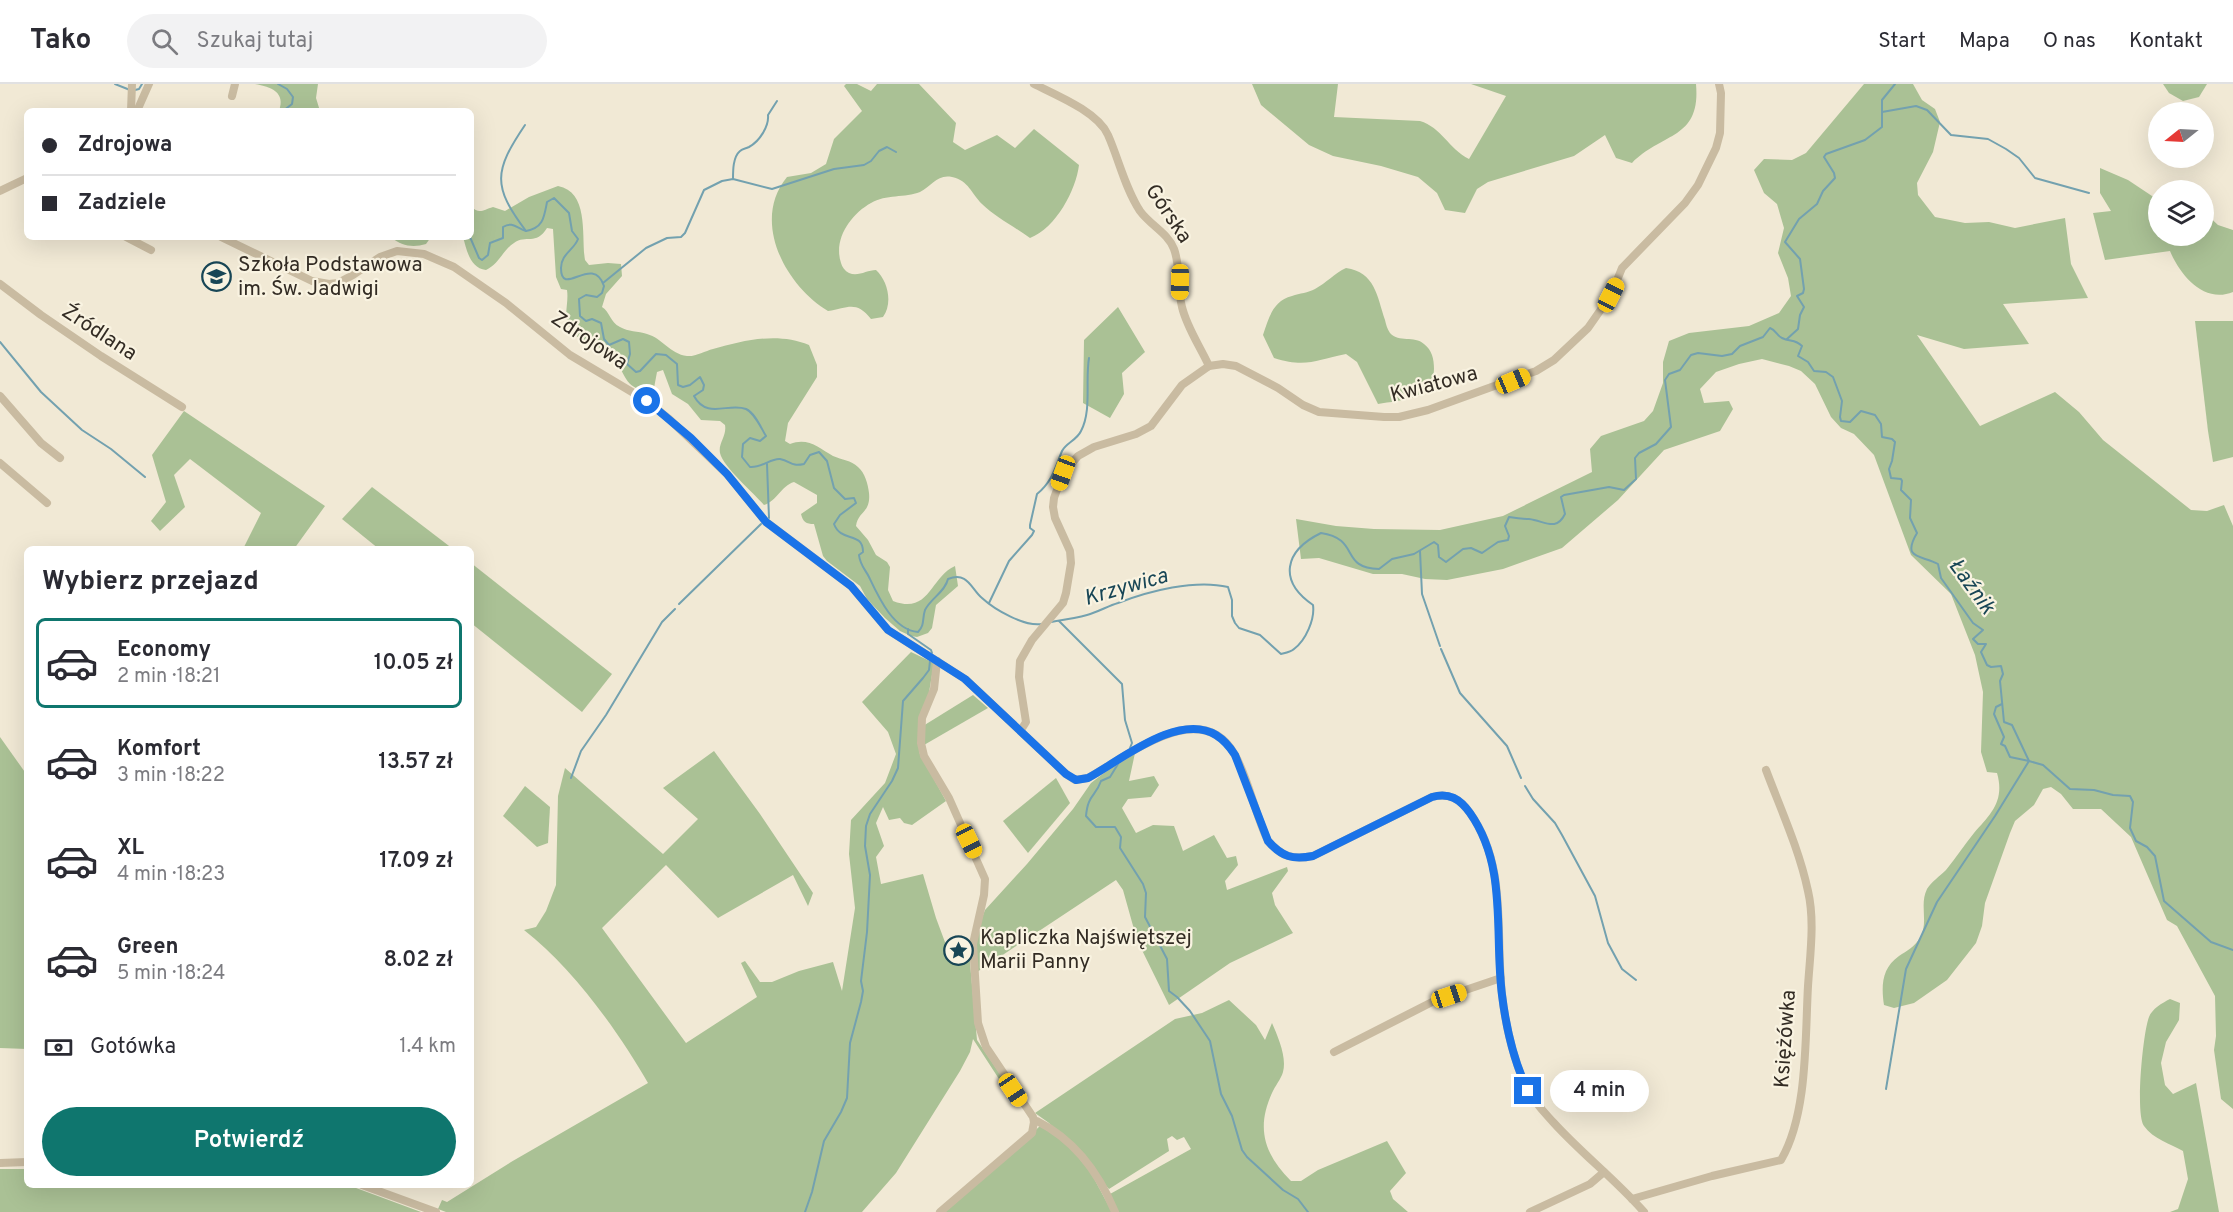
<!DOCTYPE html>
<html lang="pl">
<meta charset="utf-8">
<style>
:root{--surface:#fff;--page:#f2f2f3;--text:#2b2b33;--muted:#7c7c81;--line:#e1e1e2;--accent:#0f766e}
body{margin:0;font-family:Overpass,sans-serif;background:var(--page);color:var(--text);height:100vh;display:flex;flex-direction:column;font-size:22px;white-space:nowrap}
*{box-sizing:border-box;margin:0}
p{font-size:20px;color:var(--muted)}
.icon{flex:none;width:33px;height:33px;fill:none;stroke:currentColor;stroke-width:2;stroke-linecap:round;stroke-linejoin:round}
.map{position:relative;flex:1;overflow:hidden}
.drawer{position:absolute;left:24px;top:462px;width:450px;height:642px;display:flex;flex-direction:column;background:var(--surface);border-radius:9px;box-shadow:0 6px 24px #0002}
.drawer>*{flex:none}
.guide{position:absolute;left:24px;top:24px;width:450px;height:132px;border-radius:9px;box-shadow:0 6px 24px #0002;display:grid;align-content:center;height:132px;padding:0 18px;background:var(--surface)}
.needle{width:39px;rotate:252deg}
.buttons{position:absolute;left:2148px;top:18px;display:grid;gap:12px}
.buttons a{display:grid;place-items:center;width:66px;height:66px;border-radius:50%;background:var(--surface);box-shadow:0 6px 24px #0002;font-size:30px}
.end{position:absolute;width:27px;height:27px;margin:-14px;border:8px solid #1a73e8;background:#fff;box-shadow:0 0 0 3px #fff}
.from{border-radius:50%}
.bubble{position:absolute;height:42px;border-radius:21px;background:var(--surface);box-shadow:0 6px 24px #0002;font-size:20px;font-weight:600;line-height:42px;text-align:center}
.car{position:absolute;width:18px;height:36px;margin:-18px -9px;border-radius:8px;box-shadow:0 0 4px 2px #0007;background:linear-gradient(#f5c518 24%,#345 0 40%,#f5c518 0 76%,#345 0 86%,#f5c518 0)}
.guide b{display:flex;align-items:center;gap:21px;height:57px;font-size:22px}
.guide b+b{border-top:2px solid var(--line)}
.guide i{width:15px;height:15px;background:var(--text)}
ul{padding:0;list-style:none}
li{display:flex;align-items:center;gap:18px;height:90px;margin:0 12px 9px;padding:0 6px;border:3px solid transparent;border-radius:9px}
li div{flex:1}
li b{display:block;font-size:22px}
li em{font-style:normal;font-weight:600}
li.current{border-color:var(--accent)}
li>.icon{width:54px;height:54px;stroke-width:1.5}
h2{padding:0 18px;font-size:27px;line-height:72px}
.pay{display:flex;align-items:center;gap:15px;height:66px;padding:0 18px;font-size:22px}
.pay p{margin-inline-start:auto}
.cta{display:flex;gap:12px;margin-top:auto;padding:12px 18px}
.cta a{flex:1;height:69px;border-radius:36px;background:var(--accent);color:#fff;font-size:24px;font-weight:600;line-height:69px;text-align:center}
header{display:flex;align-items:center;gap:36px;box-sizing:border-box;height:84px;padding:0 30px;background:var(--surface);border-bottom:2px solid var(--line)}
header strong{font-size:28px}
nav{display:flex;gap:33px;margin-inline-start:auto;font-size:21px}
.search{width:420px;height:54px;background:var(--page);display:flex;align-items:center;gap:15px;box-sizing:border-box;padding:0 21px;border-radius:33px;color:var(--muted);font-size:22px}
.map>svg:first-child{display:block}
.green{fill:#aac195}
.lines{fill:none;stroke-linecap:round;stroke-linejoin:round}
.stream{stroke:#73a1af;stroke-width:2}
.minor{stroke:#c9bba1;stroke-width:8}
.route{stroke:#1a73e8;stroke-width:8}
.labels{text-anchor:middle;dominant-baseline:central;stroke-width:4.5;stroke-linejoin:round;paint-order:stroke}
.street-label{font-size:21px;fill:#332c24;stroke:#f9f3e1}
.poi-label{font-size:21px;fill:#332c24;stroke:#f9f3e1;text-anchor:start}
.water-label{font-size:22px;font-style:italic;fill:#184656;stroke:#f9f3e1}
</style>
<header>
<strong>Tako</strong>
<div class="search"><svg class="icon" aria-label="search" viewBox="0 0 24 24"><circle cx="10" cy="10" r="6"/><path d="M15 15l6 6"/></svg>Szukaj tutaj</div>
<nav><a>Start</a><a>Mapa</a><a>O nas</a><a>Kontakt</a></nav>
</header>
<div class="map">
<svg width="2233" height="1128" viewBox="0 0 2233 1128">
<rect width="100%" height="100%" fill="#f1e9d5"/>
<g class="green">
<path d="M255,0H318L316,14L320,27H279C286,8 271,3 255,0Z"/>
<path d="M846,0H857L871,7L877,0H919L956,39L953,58L965,66L997,51L1015,64L1034,45L1079,81C1076,106 1056,144 1030,154C1015,143 995,133 982,120C971,109 969,97 952,93C937,90 932,102 920,108C905,114 886,110 871,119C851,130 833,155 841,179C842,183 845,187 849,189C858,193 867,186 876,186C888,197 893,219 883,233L871,235C856,216 848,224 828,227C785,201 751,137 787,93L811,89L826,80L834,55L862,27L844,2Z"/>
<path d="M1252,0H1338L1334,33L1420,37C1441,43 1449,65 1469,75L1506,12L1471,0H1696C1701,56 1662,48 1632,79L1616,74L1605,51L1574,72L1488,98L1477,105L1465,129L1445,126L1437,109L1418,93L1381,82L1333,72L1309,61L1261,21Z"/>
<path d="M1864,0H1913L1922,16L1935,25L1940,38L1933,68L1917,99L1918,111L1935,133L1965,139L1989,138L2015,144L2065,134L2071,180L2088,214L2003,220L2029,260L1964,265L1917,251L1980,342L2055,308L2079,328L2103,356L2191,426L2207,427L2224,421L2233,442V1025L2221,1015L2214,966L2216,952L2215,912L2177,842L2167,836L2131,753L2101,725H2073L2061,710L2051,703L2043,705L2034,721L2015,737L2010,749L1985,819L1982,842L1976,859L1947,896L1914,919L1894,924L1884,921C1881,901 1882,884 1899,872C1907,867 1915,862 1920,854C1929,838 1919,821 1927,805C1931,798 1940,792 1946,786C1956,774 1964,761 1974,749C1991,730 2005,717 1997,689L1987,688L1981,668L1983,608L1975,571L1951,510L1911,471L1874,371L1854,350L1841,344L1831,333L1815,300L1801,287L1789,282L1762,275L1739,280L1716,288L1700,305L1704,319L1729,317L1733,325L1720,347L1664,366L1618,416L1562,464L1503,485L1447,496L1425,495L1402,490H1373L1319,474L1301,475L1296,435L1336,442L1374,445L1440,446L1503,432L1592,388L1590,365L1601,352L1644,337L1653,327L1663,299V278L1669,257L1689,249L1749,242L1779,229L1791,212L1788,194L1778,169L1784,144L1777,120L1764,109L1754,86L1764,75L1792,76L1806,69Z"/>
<polygon points="2163,0 2207,0 2199,13 2183,17 2169,9"/>
<path d="M2100,84L2128,96L2158,116V152H2204V128L2218,141L2233,146V208C2204,220 2180,191 2170,167L2105,176L2093,129L2111,127L2100,109Z"/>
<path d="M558,102C590,108 581,154 585,176L589,181L608,179L621,180L622,192L606,210L602,223C610,228 610,238 620,243C628,248 638,247 647,250C662,254 670,270 687,272C695,273 705,267 713,265C745,256 778,248 809,261L817,281V293L788,339L785,357L790,360C808,353 819,364 833,372C842,376 851,376 858,383C865,389 868,400 869,409C871,429 858,427 856,442L868,456L876,471L887,478L890,483L888,506L893,517C930,531 930,493 955,482L958,502L936,521L932,544L928,549L917,553L911,552L900,547L885,534L867,515L860,502L827,477L823,472L814,440C806,440 803,438 801,430L817,419V411L794,398C781,402 777,417 764,421C754,409 723,383 720,369C718,359 727,352 725,341L720,337L701,336L688,320L672,310L663,286L657,288L654,304C648,306 642,307 636,304C622,297 622,280 611,271C598,259 578,260 569,243C563,231 569,219 567,206L561,205L556,193L553,145L547,144C536,162 526,150 514,159C503,166 499,180 486,186C470,184 467,167 463,153H471V122C479,131 483,126 493,123L505,127L529,113Z"/>
<path d="M391,153H431L426,160C413,164 401,162 391,153Z"/>
<path d="M1346,184C1375,188 1377,212 1385,236C1386,240 1387,245 1390,249C1399,259 1414,251 1424,260C1432,266 1434,275 1434,285C1434,316 1401,316 1378,320L1357,278L1346,270C1316,276 1306,284 1274,274L1263,251C1269,233 1273,217 1292,212C1300,209 1308,209 1315,205C1326,199 1335,189 1346,184Z"/>
<polygon points="1118,223 1145,268 1122,289 1124,310 1110,334 1083,319 1084,256"/>
<polygon points="2195,237 2233,237 2233,373 2213,378 2208,347"/>
<polygon points="184,327 325,422 294,465 247,465 244,463 261,429 190,375 174,391 185,423 160,447 151,437 166,418 152,371"/>
<polygon points="372,403 453,465 379,465 342,435"/>
<polygon points="471,479 612,590 582,628 471,539"/>
<path d="M911,568L934,579L919,668L946,717L912,741L904,739L900,734L889,736L883,723L876,739L884,762L876,773L881,800L923,790L936,834L952,877L969,868L977,956L1002,993L999,995L973,955L970,968L960,987L896,1089L862,1128H446L438,1125L442,1116L447,1118L511,1078L648,999C619,948 571,882 524,846L536,843L546,827L556,801L558,712L565,684L663,770L698,735L663,704L714,667L760,730L813,809L808,822L793,791L718,834L666,781L602,844L686,959L757,913L741,879L745,877L760,898H772L799,887L833,878L842,907L855,824L849,770L851,736L885,699L896,670L888,648L862,618Z"/>
<polygon points="973,611 988,624 924,661 923,642"/>
<polygon points="0,653 27,691 27,965 0,964"/>
<polygon points="1135,669 1129,697 1154,692 1159,701 1151,713 1128,715 1122,724 1136,749 1153,741 1174,742 1183,767 1214,751 1227,774 1236,772 1238,781 1225,797 1227,806 1287,783 1288,787 1272,809 1275,821 1293,849 1230,879 1169,921 1137,856 1123,806 1116,796 977,888 977,847 985,826 1027,780 1073,725 1091,699 1117,679"/>
<polygon points="1056,694 1070,719 1028,769 1003,737"/>
<polygon points="525,702 550,723 548,759 537,763 503,732"/>
<path d="M2170,915L2180,919L2179,936L2166,958L2161,979L2165,1001L2173,1010L2196,999L2219,1128H2170L2178,1125L2188,1095L2183,1067C2171,1060 2153,1055 2144,1042C2135,1030 2143,948 2149,933C2152,925 2162,919 2170,915Z"/>
<path d="M1229,916L1256,941L1265,956L1272,939C1278,953 1287,973 1283,988C1281,995 1275,1002 1272,1009C1256,1044 1264,1070 1291,1097H1301L1318,1086L1387,1057L1406,1089L1390,1107L1393,1115L1408,1128H1118L1110,1110L1191,1065L1184,1053L1177,1056L1172,1052L1167,1055L1169,1067L1109,1105L1049,1039L1035,1029L1175,935L1202,929Z"/>
<polygon points="1040,1042 1065,1058 1090,1087 1112,1128 945,1128"/>
<polygon points="0,1085 27,1085 27,1101 348,1101 421,1128 0,1128"/>
</g>
<g class="lines">
<g class="stream">
<polyline points="115,0 130,6"/>
<polyline points="278,0 287,5 293,13 292,20 283,27"/>
<polyline points="135,6 139,5 142,0"/>
<polyline points="1882,28 1916,22 1927,26 1951,51 1988,55 2006,65 2019,74 2035,94 2089,109"/>
<path d="M525,41C494,87 492,102 526,147"/>
<path d="M733,95C733,86 733,73 740,67C743,64 745,65 749,63C760,57 769,42 768,31L777,17"/>
<path d="M470,153L479,174L482,176L488,171L490,159L503,154V143C512,137 517,144 526,147C543,144 544,134 547,118L554,114L569,129L572,147L578,155C574,166 561,170 561,184C561,215 593,169 604,202L602,209L597,213L586,211L579,215L580,232L586,237L592,235L601,239L604,255L609,261L623,255L629,258L630,270L627,280L636,288L640,287L656,270L666,271L677,280L678,301L683,303L690,301L700,293L704,301L703,306L694,312C707,336 729,318 746,325C755,329 761,344 766,352L760,357L750,354L743,360L742,373L750,383C762,384 771,374 780,375C791,377 791,383 804,380L810,371L819,368L827,377L834,404L845,415L854,414L856,419L840,431L834,440C841,459 863,447 863,468L859,471C860,481 865,485 869,493C878,512 893,546 918,548C925,541 922,535 925,526C931,514 945,508 948,495C968,487 971,505 982,514C995,526 1025,543 1042,540"/>
<polyline points="603,199 646,164 667,154 681,153 685,149 704,106 722,97 733,95 772,105 834,85 864,81 871,77 879,67 887,63 896,68"/>
<polyline points="1787,255 1798,245 1800,231 1804,223 1797,212 1803,209 1804,205 1800,175 1785,158 1799,135 1817,120 1823,107 1835,94 1834,89 1824,73 1826,70 1865,56 1882,43 1882,16 1895,0"/>
<polyline points="0,258 41,308 82,346 111,365 145,393"/>
<polyline points="767,380 769,434"/>
<polyline points="1420,467 1422,510 1440,562"/>
<path d="M989,519L1009,477L1032,451L1034,447L1030,444V441L1037,410C1052,398 1055,384 1062,367C1066,359 1077,356 1081,347C1092,326 1085,297 1089,274"/>
<polyline points="679,520 761,440"/>
<polyline points="1059,537 1122,600 1125,636 1132,659 1130,664"/>
<path d="M1051,538C1063,536 1076,534 1087,531C1098,528 1108,522 1118,519C1149,507 1195,495 1228,503L1232,516V532L1235,539L1239,544L1260,551L1281,570C1285,569 1291,568 1294,565C1306,556 1315,535 1313,521C1278,497 1284,467 1321,449C1361,455 1339,484 1379,485L1392,475L1414,470L1434,458L1438,461L1439,473L1446,478L1463,465L1471,464L1482,469L1498,458L1508,456L1509,452L1505,442L1509,433C1515,434 1523,435 1529,435C1545,437 1556,448 1565,430L1561,413L1564,411L1609,403L1624,406L1636,395L1635,374L1639,369L1656,360L1671,343L1665,296L1669,290L1680,286L1691,271L1698,269L1722,272L1732,270L1740,262L1763,253L1770,244C1776,246 1777,252 1782,254C1790,258 1795,255 1802,262L1798,272L1808,278L1814,287L1826,288L1833,293L1842,317L1840,333L1841,337L1850,338L1861,327L1875,331L1881,340L1882,353L1892,355L1895,358L1892,377L1889,385L1891,394L1901,395L1902,397L1901,406L1911,416L1910,434L1917,449C1901,476 1922,471 1938,480L1941,494L1973,539L1983,546L1973,555L1978,560H1986L1981,568L1987,581L1991,583L2001,582L2003,590L2000,597L2004,638L2012,641L2029,677L2043,681L2070,705L2094,706L2113,711L2130,712L2133,718L2130,744L2136,757L2147,763L2155,772L2164,817L2211,858L2233,866"/>
<polyline points="908,545 908,550 931,566 932,569"/>
<polyline points="1441,565 1460,609 1507,662 1521,694"/>
<path d="M1118,680L1110,693L1101,697C1095,714 1088,710 1086,732L1096,743H1115L1121,753L1120,764L1143,800L1146,809L1145,833L1167,875L1169,907L1177,913L1190,927L1210,957L1221,1010L1232,1032L1242,1066L1247,1073L1283,1106L1298,1115L1308,1128"/>
<polyline points="571,694 581,667 606,631 662,538 675,525"/>
<polyline points="1525,702 1533,715 1555,739 1562,751 1595,812 1608,859 1622,885 1636,896"/>
<polyline points="1886,1005 1906,885 1937,818 1995,732 2029,677 2010,673 2005,662 2001,660 2004,653 1994,630 1996,623 2002,620"/>
<polyline points="805,1128 812,1108 824,1057 841,1028 847,1014 850,959 861,918 863,907 861,897 867,848 870,791 865,762 866,742 870,730 892,697 898,684 903,617 923,594 929,586 930,577"/>
</g>
<g class="minor">
<path d="M1034,0C1056,11 1098,28 1108,51C1119,76 1125,104 1140,127C1150,141 1168,149 1174,165C1181,184 1177,204 1182,223C1187,244 1200,262 1209,282"/>
<polyline points="232,12 235,0"/>
<polyline points="131,27 132,0"/>
<polyline points="137,27 149,0"/>
<polyline points="0,107 27,94"/>
<polyline points="126,153 151,166"/>
<path d="M221,153L312,197L329,200L338,199L353,191L380,173L397,167L424,170L454,183L506,219L570,271L647,317L668,334L727,390L766,438L851,502L888,546L965,595L1066,690L1075,696L1088,694C1127,673 1201,610 1235,671C1249,696 1255,730 1268,757C1282,773 1293,776 1313,772L1432,713C1449,708 1460,715 1470,729C1508,782 1495,849 1502,910C1505,939 1514,980 1528,1006C1534,1018 1544,1028 1553,1038C1582,1070 1616,1096 1644,1128"/>
<polyline points="0,200 41,231 101,272 182,323"/>
<polyline points="0,312 41,359 60,374"/>
<polyline points="0,379 47,419"/>
<polyline points="937,577 934,605 922,634 921,659 924,672 949,714 985,795 984,811 973,860 978,939 986,963 1033,1033 1034,1038"/>
<polyline points="1021,646 1026,638 1019,593 1020,577 1032,556 1063,519 1066,509 1071,479 1070,467 1055,434 1053,423 1054,414 1063,389 1078,372 1094,363 1136,350 1151,342 1182,301 1209,282 1223,280 1236,282 1278,304 1303,321 1319,328 1384,333 1399,333 1428,326 1536,287 1554,276 1588,244 1611,211 1622,184 1685,119 1698,101 1716,64 1720,49 1721,9 1719,0"/>
<polyline points="1334,968 1436,916 1501,894"/>
<path d="M1034,1038L1037,1037C1075,1056 1099,1089 1115,1128"/>
<polyline points="0,1079 27,1078"/>
<polyline points="362,1101 436,1128"/>
<path d="M1632,1115L1712,1092L1781,1076C1808,1030 1805,954 1808,902C1810,871 1815,837 1808,807C1799,765 1781,726 1766,686"/>
<polyline points="940,1128 1032,1049 1034,1038"/>
<polyline points="1530,1128 1590,1100 1604,1088"/>
</g>
</g>
<g class="lines">
<path class="route" d="M647,317L691,354L727,390L766,438L851,502L888,546L965,595L1066,690L1076,696L1088,694C1120,677 1178,628 1216,651C1224,656 1230,663 1235,671L1268,757C1282,773 1293,776 1313,772L1432,713C1449,708 1460,715 1470,729C1508,783 1494,849 1502,911C1506,943 1514,978 1528,1007"/>
</g>
<defs>
<symbol id="school-ring" viewBox="-11 -11 22 22"><circle r="9.5" fill="#f9f3e1" stroke="#184656" stroke-width="1.5"/><path d="M0-5L7-2L0 1L-7-2ZM-4 1L0 2.5L4 1V4Q0 6-4 4Z" fill="#184656"/></symbol>
<symbol id="sight-ring" viewBox="-11 -11 22 22"><circle r="9.5" fill="#f9f3e1" stroke="#184656" stroke-width="1.5"/><path d="M0-6L1.8-2.2L6-1.7L2.9 1.2L3.7 5.4L0 3.3L-3.7 5.4L-2.9 1.2L-6-1.7L-1.8-2.2Z" fill="#184656"/></symbol>
</defs>
<g fill-rule="evenodd">
<use href="#school-ring" x="200" y="176" width="33" height="33"/>
<use href="#sight-ring" x="942" y="850" width="33" height="33"/>
</g>
<g class="labels">
<g class="street-label">
<text transform="translate(1168 130) rotate(56)">Górska</text>
<text transform="translate(99 249) rotate(33)">Źródlana</text>
<text transform="translate(589 257) rotate(34)">Zdrojowa</text>
<text transform="translate(1434 301) rotate(-15)">Kwiatowa</text>
<text transform="translate(1786 955) rotate(-86)">Księżówka</text>
</g>
<g class="poi-label">
<text x="238" y="181">Szkoła Podstawowa<tspan x="238" dy="24">im. Św. Jadwigi</tspan></text>
<text x="980" y="854">Kapliczka Najświętszej<tspan x="980" dy="24">Marii Panny</tspan></text>
</g>
<g class="water-label">
<text transform="translate(1971 503) rotate(54)">Łaźnik</text>
<text transform="translate(1126 504) rotate(-16)">Krzywica</text>
</g>
</g>
</svg>
<div class="buttons">
<a><svg class="needle" viewBox="-14 -14 28 28"><path d="M0-13l5 13h-10z" fill="#e53935"/><path d="M0 13l5-13h-10z" fill="#7c7c81"/></svg></a>
<a><svg class="icon" aria-label="layers" viewBox="0 0 24 24"><path d="M12 4l9 5-9 5-9-5zM3 14l9 5 9-5"/></svg></a>
</div>
<i class="end from" style="left:647px;top:317px"></i>
<i class="end" style="left:1528px;top:1007px"></i>
<div class="bubble" style="left:1550px;top:986px;width:99px">4 min</div>
<i class="car" style="left:1180px;top:198px;rotate:181deg"></i>
<i class="car" style="left:1611px;top:211px;rotate:27deg"></i>
<i class="car" style="left:1513px;top:297px;rotate:67deg"></i>
<i class="car" style="left:1063px;top:389px;rotate:200deg"></i>
<i class="car" style="left:969px;top:757px;rotate:154deg"></i>
<i class="car" style="left:1449px;top:912px;rotate:72deg"></i>
<i class="car" style="left:1013px;top:1006px;rotate:146deg"></i>
<div class="guide">
<b><i class="from"></i>Zdrojowa</b>
<b><i></i>Zadziele</b>
</div>
<section class="drawer">
<h2>Wybierz przejazd</h2>
<ul>
<li class="current"><svg class="icon" aria-label="car" viewBox="0 0 24 24"><path d="M5 17H2v-5l4-1 3-4h7l3 4 3 1v5h-3M9 17h6M6 11h13"/><circle cx="7" cy="17" r="2"/><circle cx="17" cy="17" r="2"/></svg><div><b>Economy</b><p>2 min · 18:21</p></div><em>10.05 zł</em></li>
<li><svg class="icon" aria-label="car" viewBox="0 0 24 24"><path d="M5 17H2v-5l4-1 3-4h7l3 4 3 1v5h-3M9 17h6M6 11h13"/><circle cx="7" cy="17" r="2"/><circle cx="17" cy="17" r="2"/></svg><div><b>Komfort</b><p>3 min · 18:22</p></div><em>13.57 zł</em></li>
<li><svg class="icon" aria-label="car" viewBox="0 0 24 24"><path d="M5 17H2v-5l4-1 3-4h7l3 4 3 1v5h-3M9 17h6M6 11h13"/><circle cx="7" cy="17" r="2"/><circle cx="17" cy="17" r="2"/></svg><div><b>XL</b><p>4 min · 18:23</p></div><em>17.09 zł</em></li>
<li><svg class="icon" aria-label="car" viewBox="0 0 24 24"><path d="M5 17H2v-5l4-1 3-4h7l3 4 3 1v5h-3M9 17h6M6 11h13"/><circle cx="7" cy="17" r="2"/><circle cx="17" cy="17" r="2"/></svg><div><b>Green</b><p>5 min · 18:24</p></div><em>8.02 zł</em></li>
</ul>
<div class="pay"><svg class="icon" aria-label="cash" viewBox="0 0 24 24"><path d="M3 7h18v10H3z"/><circle cx="12" cy="12" r="2"/></svg>Gotówka<p>1.4 km</p></div>
<div class="cta"><a>Potwierdź</a></div>
</section>
</div>
